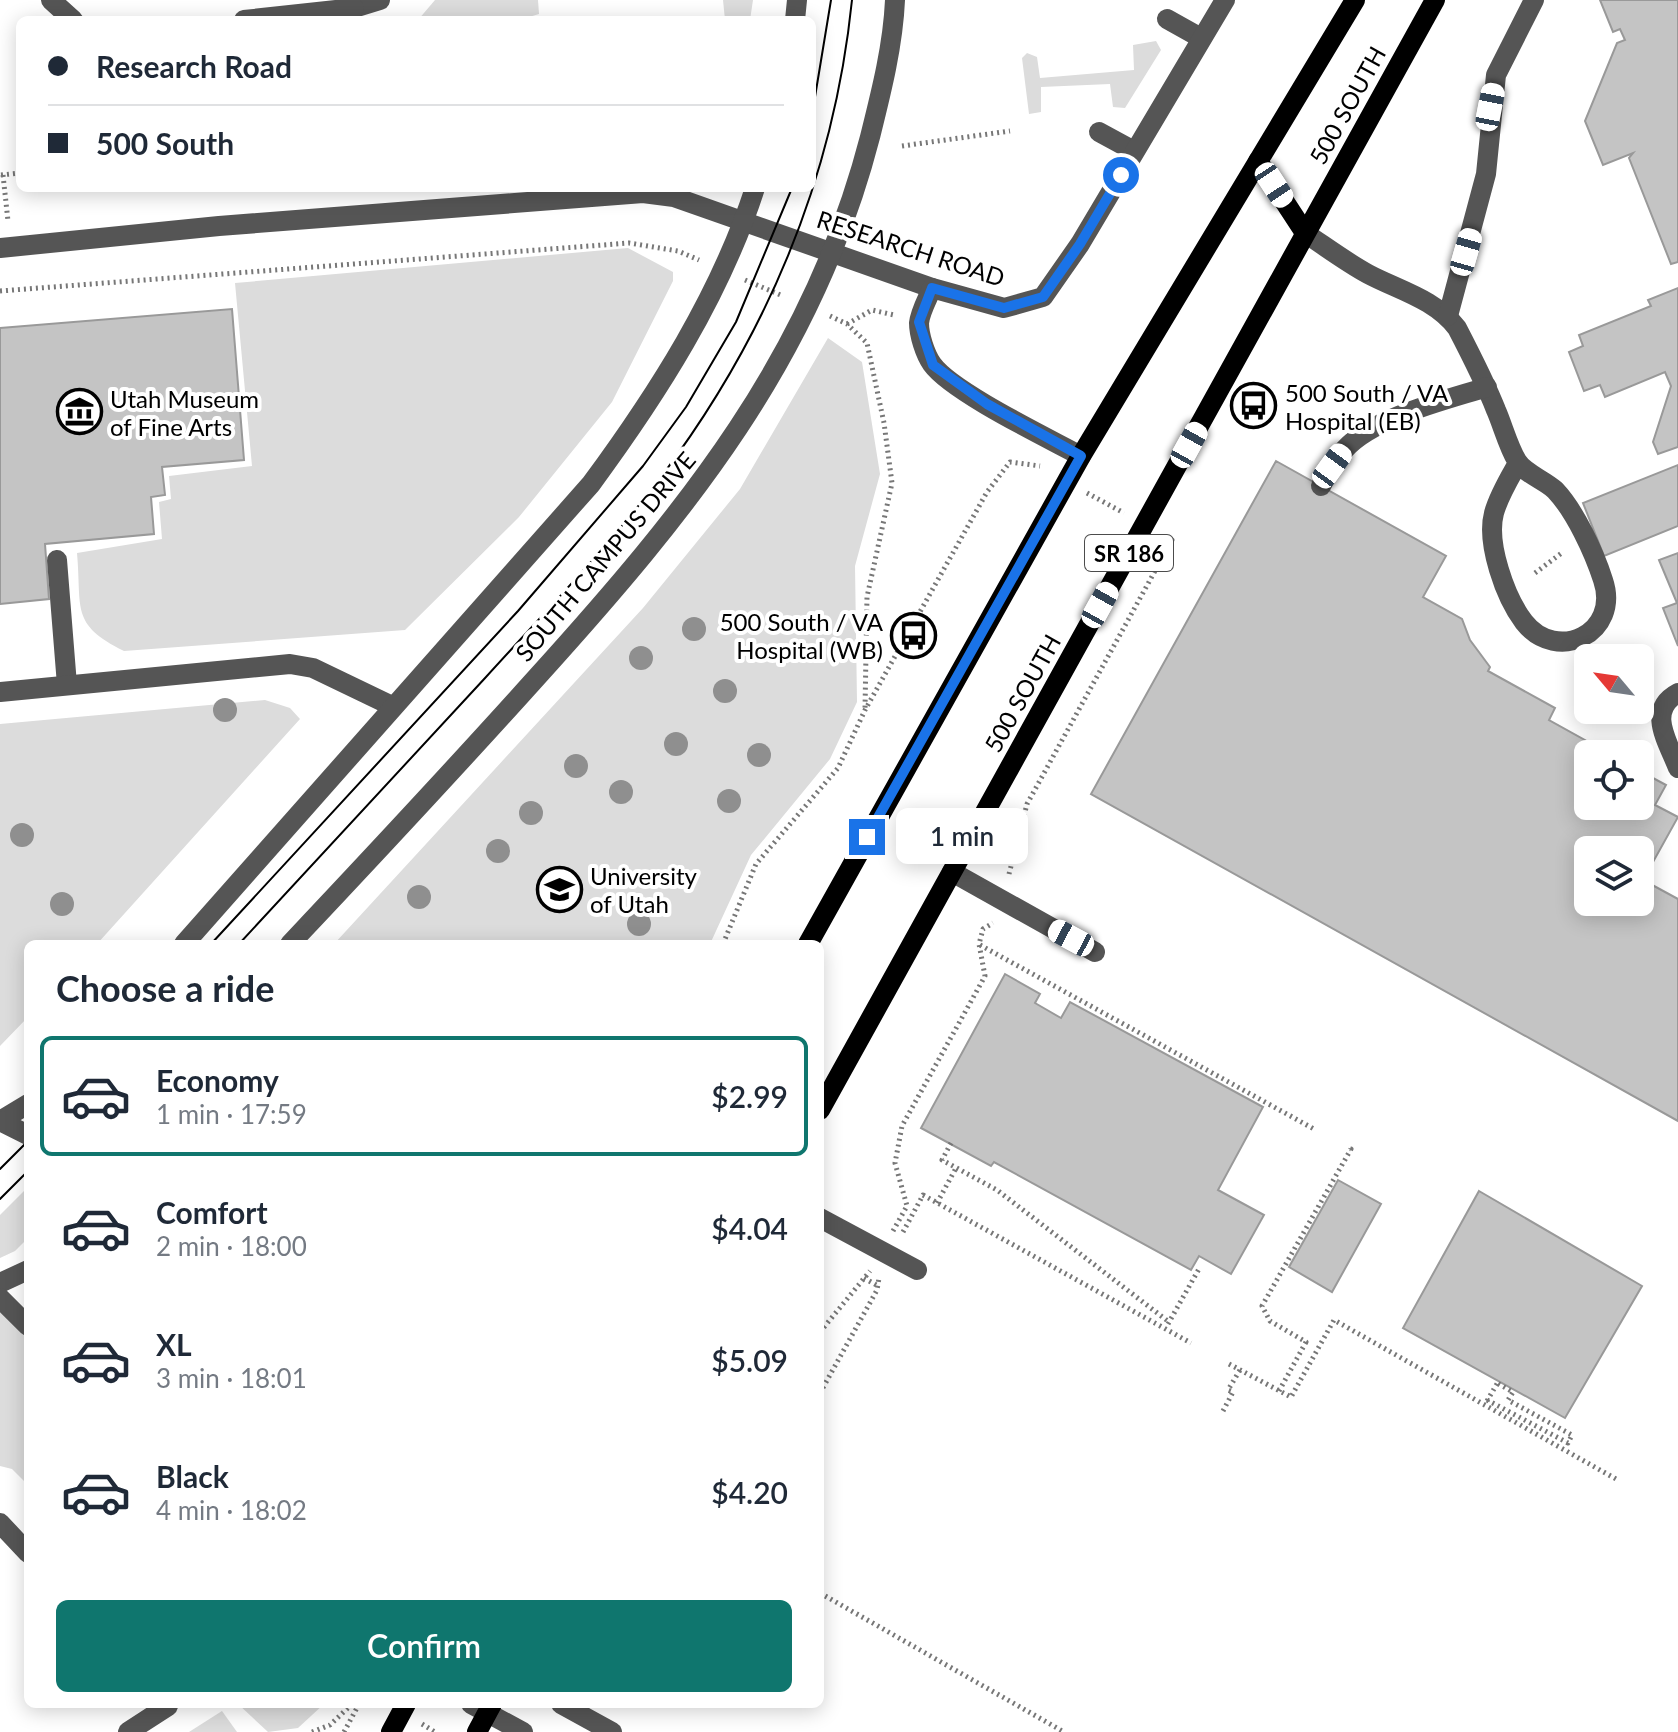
<!DOCTYPE html>
<meta charset="utf-8">
<style>
:root{--surface:#fff;--page:#f6f6f7;--text:#1f2937;--muted:#747a83;--line:#e0e1e3;--accent:#0f766e}
body{margin:0;font-family:Lato,sans-serif;background:var(--page);color:var(--text);height:100vh;display:flex;flex-direction:column;font-size:30px;white-space:nowrap}
*{box-sizing:border-box;margin:0}
p{font-size:26px;color:var(--muted)}
.icon{flex:none;width:44px;height:44px;fill:none;stroke:currentColor;stroke-width:2;stroke-linecap:round;stroke-linejoin:round}
.map{position:relative;flex:1;overflow:hidden}
.side{position:absolute;left:24px;top:940px;width:800px;height:768px;display:flex;flex-direction:column;background:var(--surface);border-radius:12px;box-shadow:0 4px 20px #0003}
.side>*{flex:none}
.top-card{position:absolute;left:16px;top:16px;width:800px;height:176px;border-radius:12px;box-shadow:0 4px 20px #0003;display:grid;align-content:center;height:176px;padding:0 32px;background:var(--surface)}
.needle{width:52px;rotate:299deg}
.tools{position:absolute;left:1574px;top:644px;display:grid;gap:16px}
.tools a{display:grid;place-items:center;width:80px;height:80px;border-radius:12px;background:var(--surface);box-shadow:0 4px 20px #0003;font-size:40px}
.end{position:absolute;width:36px;height:36px;margin:-18px;border:10px solid #1a73e8;background:#fff;box-shadow:0 0 0 4px #fff}
.from{border-radius:50%}
.bubble{position:absolute;height:56px;border-radius:12px;background:var(--surface);box-shadow:0 4px 20px #0003;font-size:26px;font-weight:600;line-height:56px;text-align:center}
.car{position:absolute;width:24px;height:48px;margin:-24px -12px;border-radius:10px;box-shadow:0 0 6px 2px #0007;background:linear-gradient(#fff 24%,#345 0 40%,#fff 0 76%,#345 0 86%,#fff 0)}
.top-card b{display:flex;align-items:center;gap:28px;height:76px;font-size:30px}
.top-card b+b{border-top:2px solid var(--line)}
.top-card i{width:20px;height:20px;background:var(--text)}
ul{padding:0;list-style:none}
li{display:flex;align-items:center;gap:24px;height:120px;margin:0 16px 12px;padding:0 16px;border:4px solid transparent;border-radius:12px}
li div{flex:1}
li b{display:block;font-size:30px}
li em{font-style:normal;font-weight:600}
li.on{border-color:var(--accent)}
li>.icon{width:72px;height:72px;stroke-width:1.5}
h2{padding:0 32px;font-size:36px;line-height:96px}
.button{display:flex;gap:16px;margin-top:auto;padding:16px 32px}
.button a{flex:1;height:92px;border-radius:12px;background:var(--accent);color:#fff;font-size:32px;font-weight:600;line-height:92px;text-align:center}
.map>svg:first-child{display:block}
.green{fill:#dcdcdc}
.building{fill:#c4c4c4;stroke:#999;stroke-width:2;fill-rule:evenodd}
.lines{fill:none;stroke-linecap:round;stroke-linejoin:round}
.path{stroke:#777;stroke-width:5;stroke-dasharray:2 4;stroke-linecap:butt}
.minor{stroke:#555;stroke-width:20}
.major{stroke:#000;stroke-width:20}
.tram{stroke:#000;stroke-width:2}
.tree{fill:#8f8f8f}
.route{stroke:#1a73e8;stroke-width:10}
.labels{text-anchor:middle;dominant-baseline:central;stroke-width:8;stroke-linejoin:round;paint-order:stroke}
.shield{fill:#fff;stroke:#4c4c4c;stroke-width:2}
.shield-label{font-size:22px;font-weight:bold;fill:#000}
.street-label{font-size:24px;fill:#000;stroke:#fff}
.poi-label{font-size:24px;fill:#000;stroke:#fff;text-anchor:start}
</style>
<div class="map">
<svg width="1678" height="1732" viewBox="0 0 1678 1732">
<rect width="100%" height="100%" fill="#fff"/>
<g class="green">
<polygon points="435,0 538,0 539,14 519,20 418,20"/>
<polygon points="723,0 753,0 750,20 725,20"/>
<polygon points="1156,41 1161,50 1125,108 1113,107 1110,84 1041,87 1041,112 1029,114 1022,58 1027,53 1037,57 1040,78 1134,70 1133,45"/>
<path d="M628,248L673,272V281L612,402L519,517L405,630L124,651C70,624 82,609 77,553L162,539L159,502L171,499L169,476L252,466L235,283Z"/>
<polygon points="828,338 862,362 880,474 855,566 857,702 830,759 751,855 710,944 334,944 643,608 740,489"/>
<polygon points="265,700 290,708 300,719 97,944 28,944 28,1017 0,1046 0,724"/>
<polygon points="28,1187 28,1238 15,1251 0,1258 0,1215"/>
<polygon points="0,1309 28,1336 28,1485 12,1469 0,1466"/>
<polygon points="238,1704 324,1704 298,1728 268,1732"/>
<polygon points="222,1711 237,1732 189,1732"/>
</g>
<g class="building">
<polygon points="1600,0 1678,0 1678,262 1671,264 1629,158 1633,153 1603,165 1585,121 1617,43 1625,40 1620,29 1613,32"/>
<polygon points="1678,288 1678,447 1658,454 1653,442 1671,386 1665,372 1605,397 1600,385 1584,391 1569,352 1583,346 1579,335 1651,306 1648,300"/>
<polygon points="232,309 244,460 162,467 165,495 151,497 154,534 45,544 49,599 0,604 0,328"/>
<path d="M1276,461L1446,556L1423,597L1462,619L1470,640L1490,667L1488,671L1555,708L1549,720L1610,754H1588V806H1640V771L1666,785L1655,805L1678,817L1643,880L1678,899V1121L1091,794ZM1588,850H1640V902H1588Z"/>
<polygon points="1678,465 1678,526 1604,556 1583,503"/>
<polygon points="1678,553 1678,646 1663,608 1677,603 1659,560"/>
<polygon points="1005,974 1040,994 1035,1003 1061,1018 1070,1002 1263,1107 1218,1190 1264,1215 1231,1274 1199,1256 1191,1270 994,1162 991,1166 921,1128"/>
<polygon points="1338,1180 1381,1204 1332,1292 1289,1267"/>
<polygon points="1479,1191 1642,1286 1565,1418 1403,1328"/>
</g>
<g class="lines">
<g class="path">
<polyline points="539,20 540,20"/>
<polyline points="902,146 1010,131"/>
<polyline points="1,175 20,173"/>
<polyline points="3,175 8,221"/>
<polyline points="745,280 783,296"/>
<polyline points="0,291 629,243 678,251 699,260"/>
<polyline points="830,316 847,324 867,343 884,423 892,483 867,597 865,709"/>
<polyline points="847,324 872,310 894,315"/>
<polyline points="1087,493 1124,513"/>
<polyline points="1535,573 1563,552"/>
<polyline points="1009,874 1027,804 1172,540 1167,538"/>
<polyline points="723,944 756,864 838,768 865,710 987,492 1010,462 1040,466"/>
<polyline points="980,945 1314,1129"/>
<polyline points="951,1143 942,1160 997,1190 1169,1322"/>
<polyline points="937,1203 956,1168"/>
<polyline points="893,1231 907,1206 895,1163 902,1126 985,976 979,944 983,929 993,923"/>
<polyline points="903,1232 923,1195 1191,1343"/>
<polyline points="864,1278 878,1286"/>
<polyline points="1168,1324 1200,1267"/>
<polyline points="820,1332 870,1271"/>
<polyline points="1229,1364 1291,1397 1334,1320 1616,1479"/>
<polyline points="1279,1391 1306,1342 1270,1321 1262,1306 1351,1149 1348,1148"/>
<polyline points="820,1393 877,1290 879,1278"/>
<polyline points="1487,1400 1568,1443 1572,1435 1508,1400 1513,1392 1497,1383"/>
<polyline points="1487,1401 1498,1382"/>
<polyline points="1223,1411 1233,1392 1228,1390 1240,1370"/>
<polyline points="820,1593 1064,1732"/>
<polyline points="422,1724 435,1732"/>
<polyline points="312,1732 330,1725 352,1704"/>
<polyline points="344,1732 359,1704"/>
</g>
<g class="minor">
<polyline points="51,0 73,20"/>
<polyline points="353,0 354,8 380,0"/>
<polyline points="1167,19 1201,38"/>
<polyline points="244,20 354,8"/>
<polyline points="795,20 797,0"/>
<polyline points="1099,132 1134,151"/>
<path d="M1305,233C1326,247 1346,262 1368,274C1398,290 1435,299 1457,328C1471,355 1485,382 1496,410C1503,426 1508,446 1517,461C1524,473 1544,480 1555,490C1575,511 1594,552 1603,580C1621,633 1557,664 1524,622C1505,597 1486,543 1494,513C1499,495 1509,479 1518,463"/>
<polyline points="0,248 219,226 643,193 674,197 932,288 1004,308 1043,297 1080,244 1225,0"/>
<path d="M932,288C928,298 920,312 919,323C919,335 925,354 932,364C952,392 1048,438 1081,456"/>
<polyline points="1448,316 1486,174 1496,75 1534,0"/>
<path d="M1321,486C1328,473 1335,460 1345,449C1374,417 1446,400 1487,387"/>
<polyline points="57,560 67,685"/>
<polyline points="0,692 290,664 313,668 392,706"/>
<path d="M1678,693C1646,710 1668,742 1678,768"/>
<polyline points="952,872 1095,952"/>
<path d="M184,944L591,484C658,393 720,296 755,188"/>
<path d="M290,944C373,856 456,767 537,677C686,512 813,358 870,137C881,93 893,46 895,0"/>
<polyline points="0,1121 28,1104"/>
<polyline points="0,1121 28,1135"/>
<polyline points="820,1218 917,1270"/>
<polyline points="0,1283 28,1270"/>
<polyline points="0,1298 28,1326"/>
<polyline points="0,1523 28,1553"/>
<polyline points="471,1704 523,1732"/>
<polyline points="561,1704 612,1732"/>
<polyline points="128,1732 168,1706 166,1704"/>
</g>
<g class="major">
<polyline points="1258,161 1305,233"/>
<polyline points="808,944 1081,456 1355,0"/>
<polyline points="820,1110 1435,0"/>
<polyline points="391,1732 406,1704"/>
<polyline points="477,1732 492,1704"/>
</g>
<g class="tram">
<polyline points="812,115 831,0"/>
<polyline points="211,944 518,611 643,466 686,407 736,322 792,188"/>
<path d="M239,944C321,855 403,766 486,677C545,612 608,547 661,477C767,336 834,176 852,0"/>
<polyline points="0,1169 28,1141"/>
<polyline points="0,1199 28,1171"/>
</g>
</g>
<g class="tree">
<circle cx="694" cy="629" r="12"/>
<circle cx="641" cy="658" r="12"/>
<circle cx="725" cy="691" r="12"/>
<circle cx="225" cy="710" r="12"/>
<circle cx="676" cy="744" r="12"/>
<circle cx="759" cy="755" r="12"/>
<circle cx="576" cy="766" r="12"/>
<circle cx="621" cy="792" r="12"/>
<circle cx="729" cy="801" r="12"/>
<circle cx="531" cy="813" r="12"/>
<circle cx="22" cy="835" r="12"/>
<circle cx="498" cy="851" r="12"/>
<circle cx="419" cy="897" r="12"/>
<circle cx="62" cy="904" r="12"/>
<circle cx="639" cy="924" r="12"/>
</g>
<g class="lines">
<polyline class="route" points="867,837 1081,456 987,404 933,365 919,322 932,288 1004,308 1043,297 1080,244 1121,175"/>
</g>
<defs>
<symbol id="bus-ring" viewBox="-11 -11 22 22"><circle r="9.5" fill="#fff" stroke="#000" stroke-width="1.5"/><path d="M-5-6H5V4H4V6H2V4H-2V6H-4V4H-5ZM-3.5-4V0h7V-4ZM-3.5 1.2v1.5H-2V1.2ZM2 1.2v1.5H3.5V1.2Z" fill="#000"/></symbol>
<symbol id="museum-ring" viewBox="-11 -11 22 22"><circle r="9.5" fill="#fff" stroke="#000" stroke-width="1.5"/><path d="M0-6L6-3V-2H-6V-3ZM-5-1h2V3h-2ZM-1-1h2V3h-2ZM3-1h2V3H3ZM-6 4H6V6H-6Z" fill="#000"/></symbol>
<symbol id="university-ring" viewBox="-11 -11 22 22"><circle r="9.5" fill="#fff" stroke="#000" stroke-width="1.5"/><path d="M0-5L7-2L0 1L-7-2ZM-4 1L0 2.5L4 1V4Q0 6-4 4Z" fill="#000"/></symbol>
</defs>
<g fill-rule="evenodd">
<use href="#bus-ring" x="1228" y="380" width="51" height="51"/>
<use href="#museum-ring" x="54" y="386" width="51" height="51"/>
<use href="#bus-ring" x="888" y="610" width="51" height="51"/>
<use href="#university-ring" x="534" y="864" width="51" height="51"/>
</g>
<g class="labels">
<rect class="shield" x="1085" y="535" width="88" height="36" rx="6"/>
<g class="shield-label">
<text x="1129" y="553">SR 186</text>
</g>
<g class="street-label">
<text transform="translate(1347 105) rotate(-61)">500 SOUTH</text>
<text transform="translate(911 248) rotate(18)">RESEARCH ROAD</text>
<text transform="translate(605 556) rotate(-50)">SOUTH CAMPUS DRIVE</text>
<text transform="translate(1022 693) rotate(-61)">500 SOUTH</text>
</g>
<g class="poi-label">
<text x="1285" y="392">500 South / VA<tspan x="1285" dy="28">Hospital (EB)</tspan></text>
<text x="110" y="398">Utah Museum<tspan x="110" dy="28">of Fine Arts</tspan></text>
<text x="883" y="621" text-anchor="end">500 South / VA<tspan x="883" dy="28">Hospital (WB)</tspan></text>
<text x="590" y="875">University<tspan x="590" dy="28">of Utah</tspan></text>
</g>
</g>
</svg>
<div class="tools">
<a><svg class="needle" viewBox="-14 -14 28 28"><path d="M0-13l5 13h-10z" fill="#e53935"/><path d="M0 13l5-13h-10z" fill="#747a83"/></svg></a>
<a><svg class="icon" aria-label="locate" viewBox="0 0 24 24"><circle cx="12" cy="12" r="6"/><path d="M12 2v4M12 18v4M2 12h4M18 12h4"/></svg></a>
<a><svg class="icon" aria-label="layers" viewBox="0 0 24 24"><path d="M12 4l9 5-9 5-9-5zM3 14l9 5 9-5"/></svg></a>
</div>
<i class="end from" style="left:1121px;top:175px"></i>
<i class="end" style="left:867px;top:837px"></i>
<div class="bubble" style="left:896px;top:808px;width:132px">1 min</div>
<i class="car" style="left:1490px;top:107px;rotate:11deg"></i>
<i class="car" style="left:1274px;top:185px;rotate:147deg"></i>
<i class="car" style="left:1466px;top:252px;rotate:16deg"></i>
<i class="car" style="left:1189px;top:445px;rotate:29deg"></i>
<i class="car" style="left:1332px;top:466px;rotate:36deg"></i>
<i class="car" style="left:1100px;top:605px;rotate:29deg"></i>
<i class="car" style="left:1071px;top:938px;rotate:298deg"></i>
<div class="top-card">
<b><i class="from"></i>Research Road</b>
<b><i></i>500 South</b>
</div>
<section class="side">
<h2>Choose a ride</h2>
<ul>
<li class="on"><svg class="icon" aria-label="car" viewBox="0 0 24 24"><path d="M5 17H2v-5l4-1 3-4h7l3 4 3 1v5h-3M9 17h6M6 11h13"/><circle cx="7" cy="17" r="2"/><circle cx="17" cy="17" r="2"/></svg><div><b>Economy</b><p>1 min · 17:59</p></div><em>$2.99</em></li>
<li><svg class="icon" aria-label="car" viewBox="0 0 24 24"><path d="M5 17H2v-5l4-1 3-4h7l3 4 3 1v5h-3M9 17h6M6 11h13"/><circle cx="7" cy="17" r="2"/><circle cx="17" cy="17" r="2"/></svg><div><b>Comfort</b><p>2 min · 18:00</p></div><em>$4.04</em></li>
<li><svg class="icon" aria-label="car" viewBox="0 0 24 24"><path d="M5 17H2v-5l4-1 3-4h7l3 4 3 1v5h-3M9 17h6M6 11h13"/><circle cx="7" cy="17" r="2"/><circle cx="17" cy="17" r="2"/></svg><div><b>XL</b><p>3 min · 18:01</p></div><em>$5.09</em></li>
<li><svg class="icon" aria-label="car" viewBox="0 0 24 24"><path d="M5 17H2v-5l4-1 3-4h7l3 4 3 1v5h-3M9 17h6M6 11h13"/><circle cx="7" cy="17" r="2"/><circle cx="17" cy="17" r="2"/></svg><div><b>Black</b><p>4 min · 18:02</p></div><em>$4.20</em></li>
</ul>
<div class="button"><a>Confirm</a></div>
</section>
</div>
